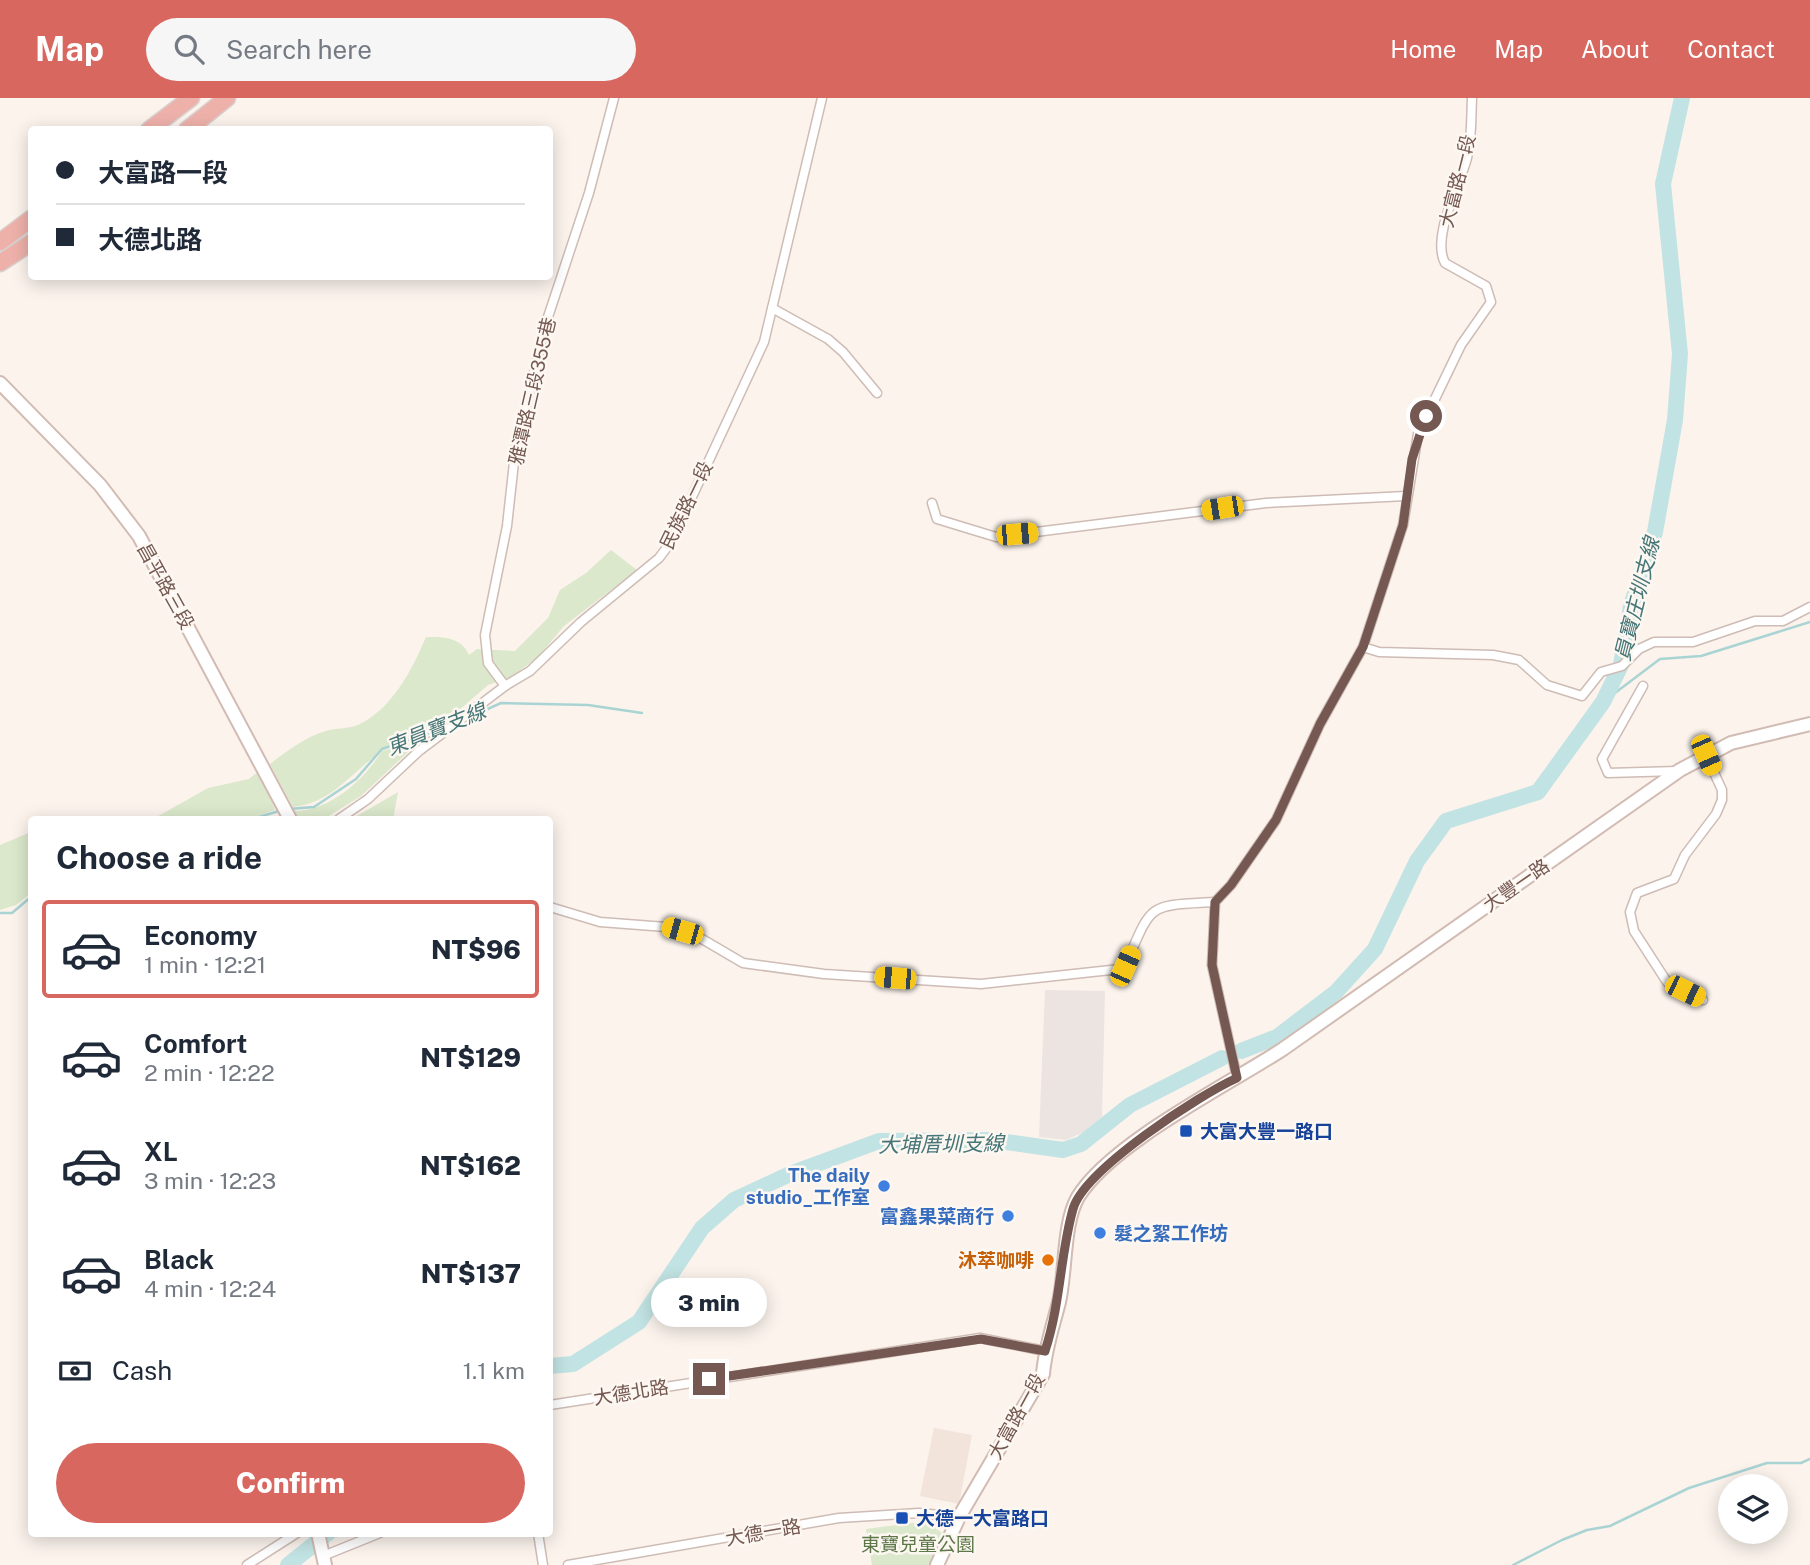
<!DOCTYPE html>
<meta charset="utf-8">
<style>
:root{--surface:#fff;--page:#f6f6f7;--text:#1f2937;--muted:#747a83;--line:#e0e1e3;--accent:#d7675f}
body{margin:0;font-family:"Public Sans","Noto Sans TC",sans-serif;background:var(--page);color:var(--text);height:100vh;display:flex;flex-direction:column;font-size:26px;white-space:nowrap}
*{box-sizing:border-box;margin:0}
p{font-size:23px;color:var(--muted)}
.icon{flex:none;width:38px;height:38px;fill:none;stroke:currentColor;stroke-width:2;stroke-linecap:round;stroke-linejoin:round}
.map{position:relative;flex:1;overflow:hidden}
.panel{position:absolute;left:28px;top:718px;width:525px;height:721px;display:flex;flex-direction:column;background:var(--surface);border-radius:7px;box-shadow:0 4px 18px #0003}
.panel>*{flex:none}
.top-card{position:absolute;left:28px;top:28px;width:525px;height:154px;border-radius:7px;box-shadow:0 4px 18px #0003;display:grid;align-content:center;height:154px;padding:0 28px;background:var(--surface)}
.buttons{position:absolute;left:1718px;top:1376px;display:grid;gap:14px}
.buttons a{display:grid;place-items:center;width:70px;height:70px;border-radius:50%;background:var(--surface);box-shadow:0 4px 18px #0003;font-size:35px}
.end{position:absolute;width:32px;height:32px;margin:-16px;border:9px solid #745851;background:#fff;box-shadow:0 0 0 4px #fff}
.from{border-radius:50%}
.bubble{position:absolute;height:49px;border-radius:24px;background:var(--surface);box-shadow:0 4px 18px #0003;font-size:23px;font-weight:800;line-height:49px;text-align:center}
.car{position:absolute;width:21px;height:42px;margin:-21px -10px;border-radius:9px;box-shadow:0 0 5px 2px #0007;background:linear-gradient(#f5c518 24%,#345 0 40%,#f5c518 0 76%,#345 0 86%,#f5c518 0)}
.top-card b{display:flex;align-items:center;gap:24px;height:66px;font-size:26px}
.top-card b+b{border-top:2px solid var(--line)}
.top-card i{width:18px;height:18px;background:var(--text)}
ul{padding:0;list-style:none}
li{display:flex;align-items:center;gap:21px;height:98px;margin:0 14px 10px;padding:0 14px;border:4px solid transparent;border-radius:7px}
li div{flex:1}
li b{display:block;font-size:26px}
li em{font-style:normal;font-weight:800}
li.on{border-color:var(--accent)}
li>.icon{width:63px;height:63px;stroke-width:1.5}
h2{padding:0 28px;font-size:32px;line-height:84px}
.pay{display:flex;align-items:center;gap:18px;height:77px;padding:0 28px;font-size:26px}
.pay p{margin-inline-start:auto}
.cta{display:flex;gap:14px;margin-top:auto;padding:14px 28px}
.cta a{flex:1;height:80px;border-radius:42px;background:var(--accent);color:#fff;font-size:28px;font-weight:800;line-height:80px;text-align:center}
header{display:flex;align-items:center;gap:42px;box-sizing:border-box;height:98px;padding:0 35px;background:var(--accent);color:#fff}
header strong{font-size:33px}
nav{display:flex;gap:38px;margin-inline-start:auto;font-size:24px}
.search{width:490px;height:63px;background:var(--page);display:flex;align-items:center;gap:18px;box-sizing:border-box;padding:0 24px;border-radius:38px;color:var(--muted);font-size:26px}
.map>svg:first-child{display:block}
.residential{fill:#f2e4db}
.industrial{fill:#ebe4e1}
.green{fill:#dbe8cb}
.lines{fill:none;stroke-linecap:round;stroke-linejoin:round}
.stream{stroke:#a9d4d3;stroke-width:2.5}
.river{stroke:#c2e3e3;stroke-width:16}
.street-casing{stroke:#cebcb5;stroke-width:11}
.secondary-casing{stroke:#d1bbb3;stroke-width:16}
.highway-casing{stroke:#d8d0ce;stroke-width:19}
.street{stroke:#fff;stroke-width:8}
.secondary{stroke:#fff;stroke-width:12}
.highway{stroke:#eeb1aa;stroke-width:16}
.route{stroke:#745851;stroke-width:9}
.transit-dot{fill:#1a4fb4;stroke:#fdf7f2;stroke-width:2.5}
.shop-dot{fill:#3f7fe0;stroke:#fdf7f2;stroke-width:2.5}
.food-dot{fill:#e8710a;stroke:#fdf7f2;stroke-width:2.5}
.labels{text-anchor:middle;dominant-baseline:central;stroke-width:5;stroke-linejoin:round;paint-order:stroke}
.street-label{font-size:19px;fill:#745851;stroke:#fdf7f2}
.transit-label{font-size:19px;font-weight:bold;fill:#164399;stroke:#fdf7f2;text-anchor:start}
.shop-label{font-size:19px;font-weight:bold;fill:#366cbe;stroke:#fdf7f2;text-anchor:end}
.food-label{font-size:19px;font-weight:bold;fill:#c56008;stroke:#fdf7f2;text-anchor:end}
.park-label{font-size:19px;fill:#5e784a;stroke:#fdf7f2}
.water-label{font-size:21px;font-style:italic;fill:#467677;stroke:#fdf7f2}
</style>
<header>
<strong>Map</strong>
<div class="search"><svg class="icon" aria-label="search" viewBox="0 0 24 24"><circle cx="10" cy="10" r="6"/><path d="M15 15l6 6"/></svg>Search here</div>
<nav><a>Home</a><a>Map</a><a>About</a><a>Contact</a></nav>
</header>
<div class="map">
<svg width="1810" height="1467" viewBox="0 0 1810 1467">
<rect width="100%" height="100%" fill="#fbf3ec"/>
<polygon class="residential" points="934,1330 972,1337 959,1406 920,1398"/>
<polygon class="industrial" points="1045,892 1105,893 1102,1019 1086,1033 1066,1042 1039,1039"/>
<g class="green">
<path d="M611,452L637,472L564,528L538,559L511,579L488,587L442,627L393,644L382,653L421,642L361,698L324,721H297L294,713C330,713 364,682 382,653C351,674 334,704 293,709L270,666C287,653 305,639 326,633C336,630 348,631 358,627C392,611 412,572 426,539C444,539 461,539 469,557L477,551L515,553L548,520L560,492L586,475Z"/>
<polygon points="260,672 275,712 247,721 153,721 208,690 249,681"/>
<polygon points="398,694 393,721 352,721"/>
<polygon points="31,734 31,795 16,807 0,812 0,747"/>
<polygon points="920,1424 930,1426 946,1438 933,1467 872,1467 866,1431"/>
</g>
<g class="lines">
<g class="stream">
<polyline points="1603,604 1660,561 1701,558 1810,524"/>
<polyline points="470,619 501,605 588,607 642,615"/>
<polyline points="289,711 314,709 356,681 382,651 444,630"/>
<polyline points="252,721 279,713"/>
<polyline points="0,815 12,815 32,798"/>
<polyline points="1513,1467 1562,1442 1587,1432 1610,1428 1689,1390 1767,1365 1801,1365 1810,1361"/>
</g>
<g class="river">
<polyline points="1241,953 1277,939 1336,894 1375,851 1417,763 1446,723 1538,694 1603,604 1621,567 1631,508 1655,434 1675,322 1680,256 1663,86 1682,0"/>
<polyline points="550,1268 573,1266 639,1224 702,1130 734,1102 790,1076 879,1043 992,1042 1063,1052 1081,1046 1130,1007 1222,960"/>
<polyline points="288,1467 328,1435"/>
</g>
<defs>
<g id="street">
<polyline points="772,210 828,241 843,254 877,295"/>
<polyline points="932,405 937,421 996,439 1266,405 1406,398"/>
<polyline points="1363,549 1379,554 1493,557 1519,562 1547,587 1582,598 1601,574 1622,568 1639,551 1654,544 1693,544 1755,523 1783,523 1810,509"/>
<polyline points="505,588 488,565 485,537 507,428 515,355 545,228 589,95 614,0"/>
<polyline points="1643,588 1602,661 1608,675 1677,673"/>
<polyline points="339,721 368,701 419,653 505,588 530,573 581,524 659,460 671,444 764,244 822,0"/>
<path d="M550,809L600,824L666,829L697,838L743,865L824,876L981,886L1120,871L1125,868C1153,804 1146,808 1215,804"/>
<polyline points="1703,902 1667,884 1634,833 1630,814 1637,795 1674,781 1685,757 1716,716 1722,702 1722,692 1706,657"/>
<path d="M1237,980L1212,867L1215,804L1231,787L1276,722L1320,626L1363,549L1403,427L1418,336L1461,247L1491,204L1486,188L1445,165C1431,138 1460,88 1467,60C1472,41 1471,20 1472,0"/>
<polyline points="550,1307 980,1240 1045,1253"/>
<polyline points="538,1435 543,1467"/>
<polyline points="323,1458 380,1435"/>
<polyline points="247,1467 297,1435"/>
<polyline points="568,1467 839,1420 919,1415 959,1419"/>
</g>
<g id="secondary">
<polyline points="0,285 100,387 139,438 290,721"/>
<polyline points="318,1435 325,1467"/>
<path d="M937,1467L959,1419L1043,1276C1045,1251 1053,1228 1059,1204C1066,1174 1063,1125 1078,1099C1111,1045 1228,987 1283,951L1680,672L1731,645L1810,626"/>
</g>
<g id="highway">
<polyline points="149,32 191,0"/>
<polyline points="187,32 227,0"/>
<polyline points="0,144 32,120"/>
<polyline points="0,165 32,144"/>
</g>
</defs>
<use href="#street" class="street-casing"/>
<use href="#secondary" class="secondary-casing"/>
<use href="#highway" class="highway-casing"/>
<use href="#street" class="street"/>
<use href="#secondary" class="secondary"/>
<use href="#highway" class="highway"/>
</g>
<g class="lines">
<path class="route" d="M709,1281L981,1241L1045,1253C1061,1204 1060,1157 1073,1111C1084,1072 1199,997 1237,980L1212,867L1215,804L1231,787L1276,722L1320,626L1363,549L1403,427L1412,361L1426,318"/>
</g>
<g class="transit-dot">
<rect x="1179" y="1026" width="14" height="14" rx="3.5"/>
<rect x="895" y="1413" width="14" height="14" rx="3.5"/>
</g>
<g class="shop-dot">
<circle cx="884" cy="1088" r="7"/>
<circle cx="1008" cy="1118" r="7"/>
<circle cx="1100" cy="1135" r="7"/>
</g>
<circle class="food-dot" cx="1048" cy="1162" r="7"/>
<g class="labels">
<g class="street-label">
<text transform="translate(1457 83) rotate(-76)">大富路一段</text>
<text transform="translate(532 293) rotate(-77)">雅潭路三段355巷</text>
<text transform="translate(686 407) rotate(-64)">民族路一段</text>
<text transform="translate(166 488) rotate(61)">昌平路三段</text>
<text transform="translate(1516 787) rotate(-35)">大豐一路</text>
<text transform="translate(631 1294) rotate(-9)">大德北路</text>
<text transform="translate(1016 1318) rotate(-61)">大富路一段</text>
<text transform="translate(763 1434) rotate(-10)">大德一路</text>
</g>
<g class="transit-label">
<text x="1200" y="1033">大富大豐一路口</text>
<text x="916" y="1420">大德一大富路口</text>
</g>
<g class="shop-label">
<text x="870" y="1077">The daily<tspan x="870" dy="22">studio_工作室</tspan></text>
<text x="994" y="1118">富鑫果菜商行</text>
<text x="1114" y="1135" text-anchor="start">髮之絮工作坊</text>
</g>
<g class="food-label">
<text x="1034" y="1162">沐萃咖啡</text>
</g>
<g class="park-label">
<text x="918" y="1446">東寶兒童公園</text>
</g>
<g class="water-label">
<text transform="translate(1637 501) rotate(-76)">員寶庄圳支線</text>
<text transform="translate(436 631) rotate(-22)">東員寶支線</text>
<text transform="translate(941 1046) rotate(-1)">大埔厝圳支線</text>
</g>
</g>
</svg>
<div class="buttons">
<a><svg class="icon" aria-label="layers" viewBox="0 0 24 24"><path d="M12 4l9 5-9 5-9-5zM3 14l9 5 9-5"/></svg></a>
</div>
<i class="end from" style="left:1426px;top:318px"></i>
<i class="end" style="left:709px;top:1281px"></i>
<div class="bubble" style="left:651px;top:1180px;width:116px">3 min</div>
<i class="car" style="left:1222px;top:410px;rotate:261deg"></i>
<i class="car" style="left:1017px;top:436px;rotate:85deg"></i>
<i class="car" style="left:1706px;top:657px;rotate:156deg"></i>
<i class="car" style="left:682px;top:833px;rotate:286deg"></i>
<i class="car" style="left:1125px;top:868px;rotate:24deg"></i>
<i class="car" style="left:895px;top:880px;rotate:275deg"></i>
<i class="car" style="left:1685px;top:893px;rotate:116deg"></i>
<div class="top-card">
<b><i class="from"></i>大富路一段</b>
<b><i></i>大德北路</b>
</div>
<section class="panel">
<h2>Choose a ride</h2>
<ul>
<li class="on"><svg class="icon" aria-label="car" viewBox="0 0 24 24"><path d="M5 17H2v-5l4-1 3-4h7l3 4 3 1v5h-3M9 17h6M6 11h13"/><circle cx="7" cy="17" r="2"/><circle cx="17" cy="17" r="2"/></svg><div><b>Economy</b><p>1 min · 12:21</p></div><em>NT$96</em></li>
<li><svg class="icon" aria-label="car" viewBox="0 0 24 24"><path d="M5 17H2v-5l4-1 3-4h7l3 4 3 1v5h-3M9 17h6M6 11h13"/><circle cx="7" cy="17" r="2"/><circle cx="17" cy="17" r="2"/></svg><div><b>Comfort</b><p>2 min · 12:22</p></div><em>NT$129</em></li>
<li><svg class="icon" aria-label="car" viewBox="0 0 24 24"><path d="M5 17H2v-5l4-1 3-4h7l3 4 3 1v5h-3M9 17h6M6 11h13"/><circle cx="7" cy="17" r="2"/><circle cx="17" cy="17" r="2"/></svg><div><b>XL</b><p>3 min · 12:23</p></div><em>NT$162</em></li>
<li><svg class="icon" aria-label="car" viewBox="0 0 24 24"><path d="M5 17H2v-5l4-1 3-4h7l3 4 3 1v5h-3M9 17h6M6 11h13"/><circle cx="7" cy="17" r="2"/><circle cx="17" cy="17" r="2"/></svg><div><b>Black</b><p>4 min · 12:24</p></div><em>NT$137</em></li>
</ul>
<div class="pay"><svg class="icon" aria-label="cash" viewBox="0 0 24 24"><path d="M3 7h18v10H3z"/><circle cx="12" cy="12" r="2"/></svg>Cash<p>1.1 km</p></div>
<div class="cta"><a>Confirm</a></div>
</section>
</div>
